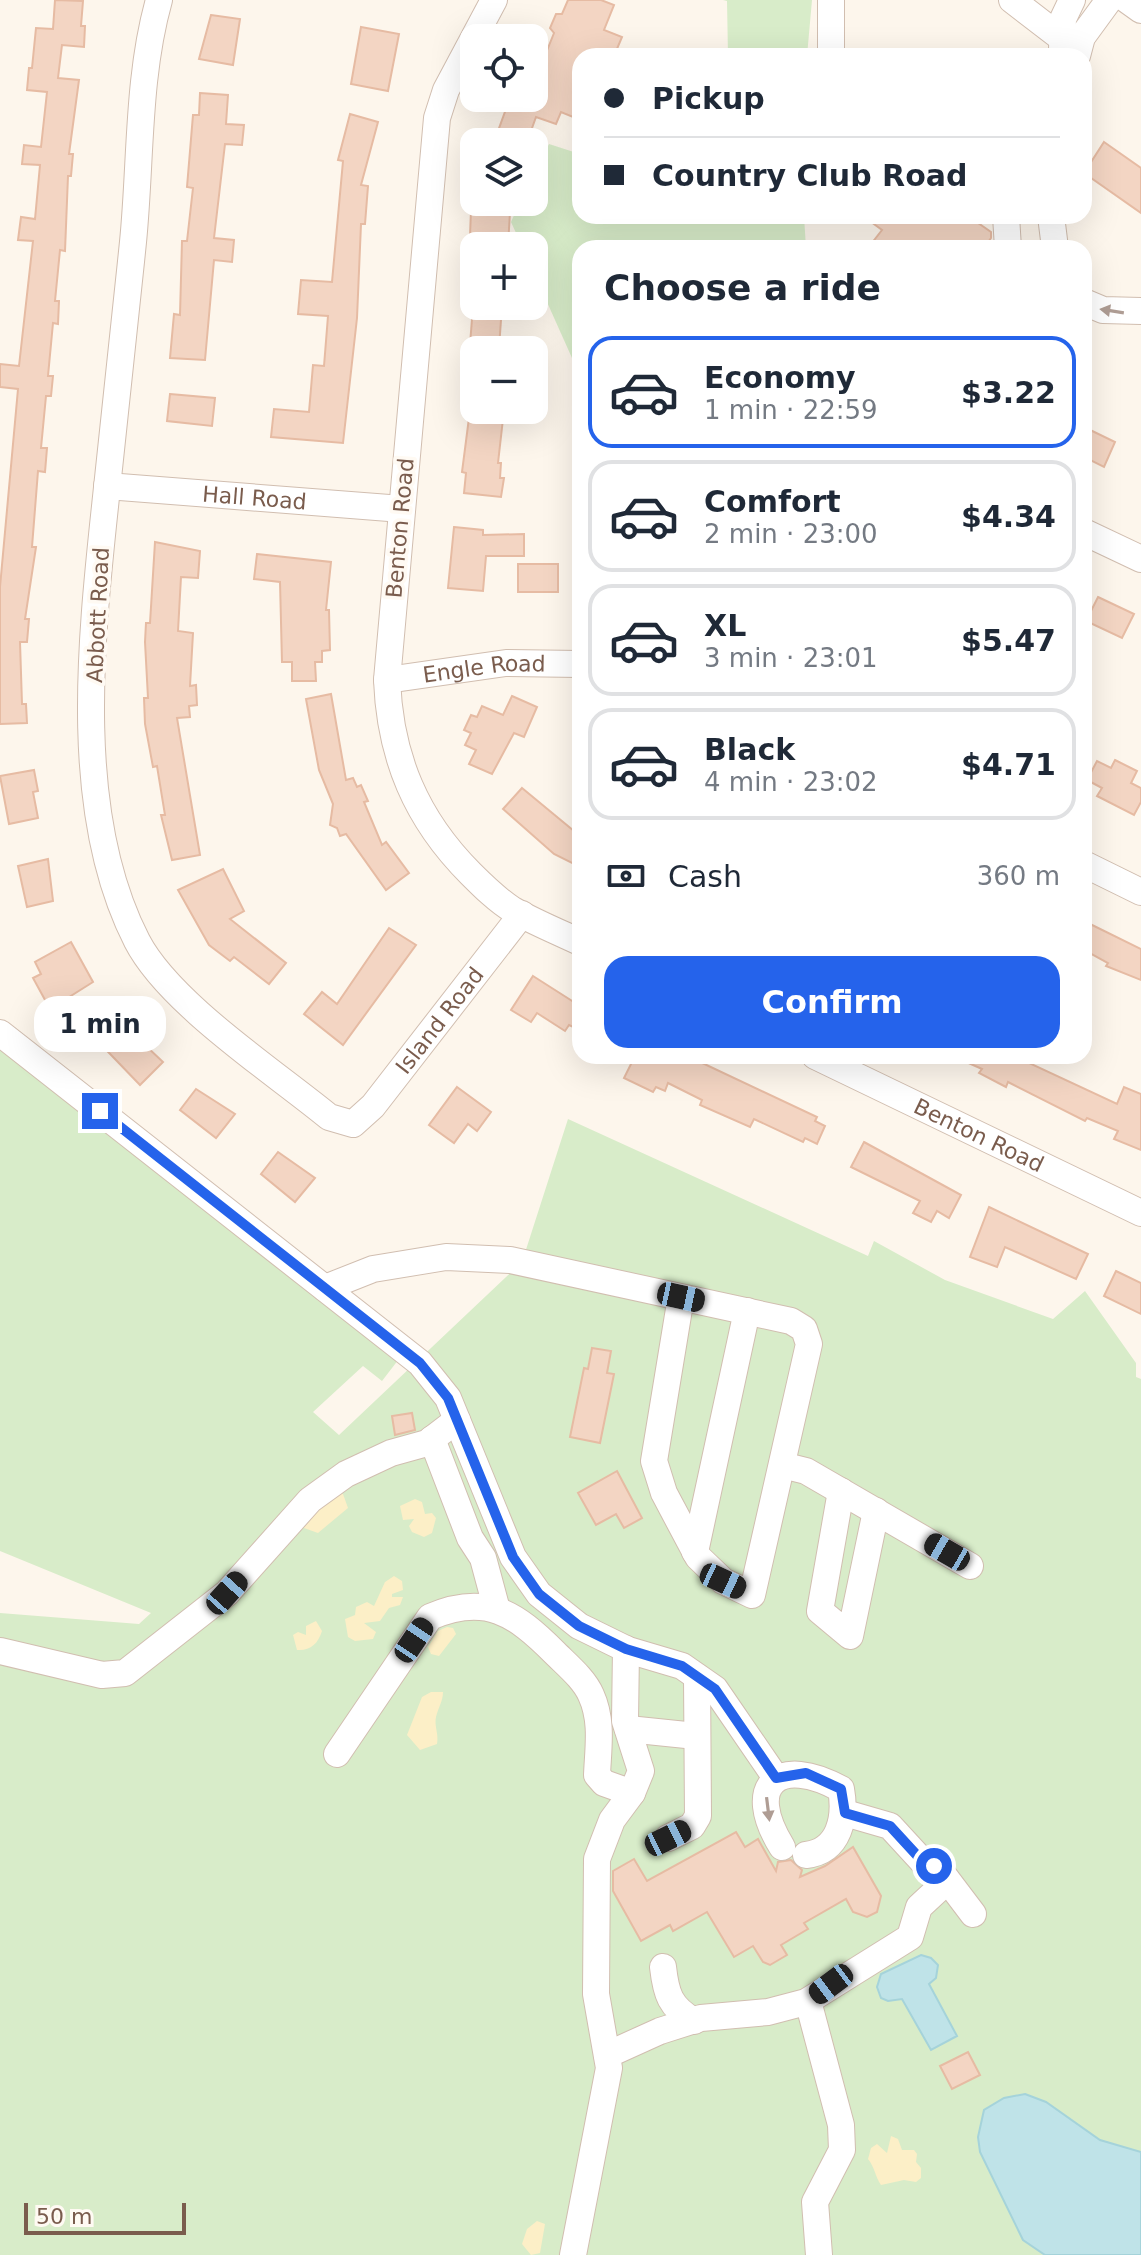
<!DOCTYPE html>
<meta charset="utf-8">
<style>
:root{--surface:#fff;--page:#f6f6f7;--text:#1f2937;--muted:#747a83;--line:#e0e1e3;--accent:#2563eb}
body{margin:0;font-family:"DejaVu Sans",sans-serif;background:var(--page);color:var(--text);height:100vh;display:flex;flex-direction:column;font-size:30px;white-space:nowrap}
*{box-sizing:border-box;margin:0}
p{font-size:26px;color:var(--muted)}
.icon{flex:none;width:44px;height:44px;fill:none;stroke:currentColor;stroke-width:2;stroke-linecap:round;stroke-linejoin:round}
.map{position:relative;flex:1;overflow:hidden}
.details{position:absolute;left:572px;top:240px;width:520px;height:824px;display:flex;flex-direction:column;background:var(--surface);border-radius:24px;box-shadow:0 8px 32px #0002}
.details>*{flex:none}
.guide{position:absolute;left:572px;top:48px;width:520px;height:176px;border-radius:24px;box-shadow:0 8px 32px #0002;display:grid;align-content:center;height:176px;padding:0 32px;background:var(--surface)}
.fabs{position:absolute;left:460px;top:24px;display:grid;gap:16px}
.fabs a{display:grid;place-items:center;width:88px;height:88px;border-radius:16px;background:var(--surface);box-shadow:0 8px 32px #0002;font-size:40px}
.scale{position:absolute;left:24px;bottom:20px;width:162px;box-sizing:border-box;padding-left:8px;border:4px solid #7a5c4d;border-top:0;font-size:22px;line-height:28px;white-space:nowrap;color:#7a5c4d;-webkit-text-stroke:6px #fffaf3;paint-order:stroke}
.end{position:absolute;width:36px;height:36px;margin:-18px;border:10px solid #2563eb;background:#fff;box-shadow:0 0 0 4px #fff}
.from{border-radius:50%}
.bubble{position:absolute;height:56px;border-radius:24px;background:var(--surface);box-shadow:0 8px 32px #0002;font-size:26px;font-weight:800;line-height:56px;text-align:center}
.car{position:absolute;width:24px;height:48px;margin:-24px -12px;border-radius:10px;box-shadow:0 0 6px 2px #0007;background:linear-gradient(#222 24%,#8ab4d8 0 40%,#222 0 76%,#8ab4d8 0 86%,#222 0)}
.guide b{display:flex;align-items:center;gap:28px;height:76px;font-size:30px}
.guide b+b{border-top:2px solid var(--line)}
.guide i{width:20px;height:20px;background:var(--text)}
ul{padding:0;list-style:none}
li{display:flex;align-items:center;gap:24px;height:112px;margin:0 16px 12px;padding:0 16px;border:4px solid var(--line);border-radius:24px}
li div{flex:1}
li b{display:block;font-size:30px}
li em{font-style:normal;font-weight:800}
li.selected{border-color:var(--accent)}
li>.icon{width:72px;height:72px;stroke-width:1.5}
h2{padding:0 32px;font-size:36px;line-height:96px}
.pay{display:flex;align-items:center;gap:20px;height:88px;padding:0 32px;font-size:30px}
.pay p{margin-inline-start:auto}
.primary-button{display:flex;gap:16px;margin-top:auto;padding:16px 32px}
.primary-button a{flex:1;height:92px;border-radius:24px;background:var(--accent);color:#fff;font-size:32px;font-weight:800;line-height:92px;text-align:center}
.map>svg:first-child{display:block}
.green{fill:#d8ecc9}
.sand{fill:#fcefc7}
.water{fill:#bfe3e8;stroke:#a5d3da;stroke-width:2}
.building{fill:#f3d5c3;stroke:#e6bba3;stroke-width:2}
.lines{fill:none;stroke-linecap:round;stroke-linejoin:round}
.minor-casing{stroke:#d1beb0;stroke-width:28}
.minor{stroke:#fff;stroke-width:26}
.oneway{fill:#af9d94}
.route{stroke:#2563eb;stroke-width:10}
.labels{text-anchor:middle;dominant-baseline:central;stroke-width:7;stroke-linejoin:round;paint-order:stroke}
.street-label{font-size:22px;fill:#7a5c4d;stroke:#fffaf3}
</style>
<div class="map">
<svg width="1141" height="2255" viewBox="0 0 1141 2255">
<rect width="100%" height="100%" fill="#fdf6ec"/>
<g class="green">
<polygon points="723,0 812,0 807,56 728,56 727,1"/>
<polygon points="549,144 580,154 580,216 804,216 806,248 580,248 580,357 572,358 534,273 534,246 522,246 511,222 520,202 534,202 534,174"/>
<polygon points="0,1033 402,1355 382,1381 363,1366 313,1412 339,1435 522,1262 568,1119 868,1256 874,1241 945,1280 1053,1319 1085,1291 1136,1363 1136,1377 1141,1379 1141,2255 0,2255 0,1613 139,1624 151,1613 0,1551"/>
</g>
<g class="sand">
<polygon points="336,1492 343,1494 348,1508 318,1533 304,1528 304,1519"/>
<polygon points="415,1499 422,1502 425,1514 432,1513 436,1518 432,1533 424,1537 412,1532 409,1526 414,1519 403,1520 400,1506"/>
<polygon points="394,1576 402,1581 403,1590 392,1594 392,1597 403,1597 400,1605 389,1608 380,1621 364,1623 376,1632 373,1639 355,1641 348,1637 345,1619 355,1615 356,1607 367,1602 374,1606 385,1582"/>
<path d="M316,1621L322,1631C318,1644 310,1651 297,1650L293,1635L298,1632L306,1635V1626Z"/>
<polygon points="447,1627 453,1628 456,1634 439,1656 431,1654 428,1647 438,1631"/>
<path d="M431,1692H443C443,1701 438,1708 436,1717C434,1726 439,1734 437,1744L420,1750L407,1735L422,1697Z"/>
<path d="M891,2136L898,2139L902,2150H914L917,2154L916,2162L921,2168V2178L916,2182L904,2180L881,2185C875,2176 875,2168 868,2159L871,2148L877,2144L887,2153Z"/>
<polygon points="537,2221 545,2224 540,2253 531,2255 522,2244 527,2229"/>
</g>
<g class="water">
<polygon points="921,1955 931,1958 938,1965 936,1978 929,1984 957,2036 931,2050 902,1999 888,2001 881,1998 877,1987 881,1974"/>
<polygon points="1025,2094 1046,2102 1100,2140 1141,2152 1141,2255 1045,2255 1023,2240 980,2152 978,2137 984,2110 1004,2098"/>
</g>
<g class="building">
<polygon points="55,0 83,1 81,26 85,26 84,47 62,45 58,78 79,80 69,154 73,154 71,176 68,176 65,251 60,250 55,301 59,301 58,324 53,323 48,376 53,376 51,396 46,396 41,448 47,448 45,472 38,471 32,547 36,547 25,619 29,619 27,642 20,642 22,704 26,704 27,723 0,724 0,587 18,389 0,387 0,364 19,366 33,241 18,240 21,217 35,219 40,165 22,164 24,145 41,147 47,92 27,90 29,68 32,68 36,28 53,29"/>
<polygon points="568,0 601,0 614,5 604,30 622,37 614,56 595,50 592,56 580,56 580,98 573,117 561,112 556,124 536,117 527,142 494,142 510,98 534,98 534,60 542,63 554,33 550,28 556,14 562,14"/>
<polygon points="211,15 240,19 233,65 199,59"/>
<polygon points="361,27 399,34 388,91 351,84"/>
<polygon points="200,93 228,95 226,124 244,125 242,145 225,144 214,238 234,240 232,262 214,260 205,360 170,358 174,314 180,315 182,241 187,241 193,188 187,187 193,115 199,115"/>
<polygon points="350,114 378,122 361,185 368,186 365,224 361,224 357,318 343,443 271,437 274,409 309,412 313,365 324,366 328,316 298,314 301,280 332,282 343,161 338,160"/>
<polygon points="1104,142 1141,168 1141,213 1084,173"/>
<polygon points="471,210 510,212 508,246 479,246 479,237 470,236"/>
<polygon points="863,216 968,216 991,232 991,238 984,248 868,248 882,230"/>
<polygon points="473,306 502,306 499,348 470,345"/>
<polygon points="170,394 215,398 212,426 167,421"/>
<polygon points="470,410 504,410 498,463 501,463 500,478 504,478 501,497 464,493 466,473 462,472"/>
<polygon points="1084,427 1115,442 1104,467 1084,457"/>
<polygon points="454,527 483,530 483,535 524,534 524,556 486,556 483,591 448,588"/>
<polygon points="155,542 200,551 198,578 181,577 178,631 193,633 190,686 196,685 197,705 189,706 190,717 177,718 200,855 172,860 161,815 165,815 157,766 153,767 145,724 144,698 148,698 145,642 146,623 150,623"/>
<polygon points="257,554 331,562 326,610 329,610 330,650 322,651 322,662 315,662 316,681 292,681 292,662 282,662 280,582 254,579"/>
<rect x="518" y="564" width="40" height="28"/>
<polygon points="1098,597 1134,614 1122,638 1086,621"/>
<polygon points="331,694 346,780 353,778 357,787 361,785 368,801 364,802 382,845 386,842 409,873 386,890 346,834 340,836 337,828 330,825 333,804 319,770 306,699"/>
<polygon points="512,696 537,707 524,737 514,733 492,774 469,764 476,750 465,745 471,733 464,730 471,715 477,717 482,706 503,715"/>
<polygon points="1115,760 1137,771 1131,783 1141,788 1141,802 1134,815 1097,796 1102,788 1087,780 1097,761 1111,768"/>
<polygon points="34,770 38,791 33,792 38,818 9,824 0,776"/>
<polygon points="522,788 580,836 580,867 554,854 503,809"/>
<polygon points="48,859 53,901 27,907 18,866"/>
<polygon points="223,869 244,911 230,919 286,963 269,984 234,957 230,961 209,945 178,890"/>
<polygon points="1084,921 1141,949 1141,980 1106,966 1108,963 1084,950"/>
<polygon points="389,928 416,945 343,1045 304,1014 322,992 337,1004"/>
<polygon points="71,942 93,982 50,1009 33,978 41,974 35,962"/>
<polygon points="533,976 580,1006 580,1030 569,1025 565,1031 537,1013 531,1022 511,1010"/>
<polygon points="109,1011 163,1062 140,1085 88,1031"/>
<polygon points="635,1056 701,1056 698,1061 817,1117 815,1121 825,1126 817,1144 805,1138 803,1142 754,1119 750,1127 700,1105 702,1100 668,1083 665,1091 656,1087 653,1092 624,1078"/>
<polygon points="953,1056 1014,1056 1117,1104 1124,1087 1141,1094 1141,1150 1114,1139 1118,1131 1087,1118 1085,1121 1008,1082 1006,1087 979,1073 982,1069"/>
<polygon points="457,1087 491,1112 477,1131 468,1124 454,1143 429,1125"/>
<polygon points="196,1089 235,1114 216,1138 180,1110"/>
<polygon points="864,1142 961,1195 949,1218 937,1211 931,1222 913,1213 920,1201 851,1167"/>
<polygon points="278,1152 315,1178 295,1202 261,1174"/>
<polygon points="989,1207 1088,1254 1076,1279 1005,1247 997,1267 970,1257"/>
<polygon points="1116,1271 1141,1283 1141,1314 1104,1296"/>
<polygon points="592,1348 611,1351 607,1373 614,1374 600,1443 570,1437 584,1368 588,1369"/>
<polygon points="412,1413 415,1430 395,1435 392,1416"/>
<polygon points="617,1471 642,1518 624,1528 616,1514 596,1525 578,1493"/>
<polygon points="736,1832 745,1847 758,1839 776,1871 778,1862 791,1860 802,1870 800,1877 825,1866 853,1847 881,1896 877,1912 867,1917 853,1912 846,1899 804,1923 808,1929 781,1945 787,1955 770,1965 763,1962 753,1946 734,1957 707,1912 673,1931 670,1925 641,1941 613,1891 613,1871 634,1859 647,1881"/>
<polygon points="968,2052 980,2075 952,2089 940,2066"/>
</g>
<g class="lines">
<defs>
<g id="minor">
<path id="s1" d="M159,0C137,78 141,162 133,242C125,321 116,400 108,478C93,622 68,807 137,941C169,1003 273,1071 329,1117L353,1124L373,1106L522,914"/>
<path d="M494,0L446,90L437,118L387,680C390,757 416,819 471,874C484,887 497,900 513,910C534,922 558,932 580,942"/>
<polyline points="1012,0 1064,40 1082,37"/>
<polyline points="1127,0 1141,10"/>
<polyline points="1062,50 1063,19 1072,0"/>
<polyline points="831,56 831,0"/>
<polyline points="1077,56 1082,37 1109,0"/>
<polyline points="1006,216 1008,248"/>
<polyline points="1051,216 1055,248"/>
<polyline points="1084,302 1103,310 1141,311"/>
<path id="s2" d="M107,486L402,509"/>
<polyline points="1084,532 1141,559"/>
<path id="s3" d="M387,680L506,663L580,664"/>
<polyline points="1084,864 1141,892"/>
<polyline points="0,1033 420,1363 448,1398 513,1557 539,1594 579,1626 628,1650 682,1666 715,1689 776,1778"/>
<path id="s4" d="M815,1056L1141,1213"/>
<polyline points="325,1288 373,1269 446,1257 510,1260 791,1321 804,1329 809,1344 752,1595 723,1581 698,1557 664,1493 654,1461 681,1297"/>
<polyline points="432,1439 470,1538 483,1558 497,1610"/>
<polyline points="782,1465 806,1471 970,1566"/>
<polyline points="841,1491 820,1611 850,1636 876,1511"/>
<polyline points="695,1552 747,1311"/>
<polyline points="0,1651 102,1675 125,1673 227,1593 310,1500 346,1474 391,1453 427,1443 457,1420"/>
<polyline points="628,1729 696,1736"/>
<path d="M337,1754L430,1617C486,1593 515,1613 555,1653C568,1666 584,1679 591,1695C603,1721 598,1749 597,1775L604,1783L632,1793"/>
<polyline points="845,1813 890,1826 924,1863 945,1877 973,1914"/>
<polyline points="668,1838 692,1826 698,1816 697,1677"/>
<path d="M782,1847C743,1784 779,1755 841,1789C846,1817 840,1851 806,1855"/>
<path d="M663,1967C666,1994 670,2007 694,2021"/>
<polyline points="808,2001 841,2125 842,2150 815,2202 819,2255"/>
<polyline points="607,2055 660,2031 701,2018 768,2012 806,2002 910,1937 919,1907 947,1881"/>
<polyline points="573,2255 609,2068 596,1994 597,1859 612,1820 632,1793 641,1771 625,1721 626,1649"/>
</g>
</defs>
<use href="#minor" class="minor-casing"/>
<use href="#minor" class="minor"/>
</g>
<defs><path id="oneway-solid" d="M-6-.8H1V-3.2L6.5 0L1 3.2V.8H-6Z" transform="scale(2)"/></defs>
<g class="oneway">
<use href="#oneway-solid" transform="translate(1112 311) rotate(-171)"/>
<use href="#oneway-solid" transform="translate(768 1809) rotate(83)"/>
</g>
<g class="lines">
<polyline class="route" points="100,1111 420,1363 448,1398 513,1557 539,1594 579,1626 626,1649 682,1666 715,1689 776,1778 806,1773 841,1789 845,1813 890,1826 924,1863 934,1866"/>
</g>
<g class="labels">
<g class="street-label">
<text stroke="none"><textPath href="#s2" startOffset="148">Hall Road</textPath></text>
<text transform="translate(400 528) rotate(-85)">Benton Road</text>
<text transform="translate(98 615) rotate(-87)">Abbott Road</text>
<text stroke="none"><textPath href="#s3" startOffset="98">Engle Road</textPath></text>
<text stroke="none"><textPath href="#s1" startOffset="1374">Island Road</textPath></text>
<text stroke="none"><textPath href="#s4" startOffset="182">Benton Road</textPath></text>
</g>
</g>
</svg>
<div class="fabs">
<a><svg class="icon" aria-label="locate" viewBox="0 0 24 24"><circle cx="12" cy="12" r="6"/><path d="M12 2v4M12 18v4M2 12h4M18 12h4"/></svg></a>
<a><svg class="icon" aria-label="layers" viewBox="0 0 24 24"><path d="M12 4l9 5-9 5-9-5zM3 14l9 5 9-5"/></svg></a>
<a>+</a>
<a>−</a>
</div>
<div class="scale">50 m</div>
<i class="end from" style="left:934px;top:1866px"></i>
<i class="end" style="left:100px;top:1111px"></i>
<div class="bubble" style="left:34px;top:996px;width:132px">1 min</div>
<i class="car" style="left:681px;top:1297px;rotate:102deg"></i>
<i class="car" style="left:947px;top:1552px;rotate:300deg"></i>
<i class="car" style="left:723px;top:1581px;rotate:115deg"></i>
<i class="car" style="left:227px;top:1593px;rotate:42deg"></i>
<i class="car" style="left:414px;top:1640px;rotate:34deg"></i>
<i class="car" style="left:668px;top:1838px;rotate:64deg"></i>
<i class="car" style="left:831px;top:1984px;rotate:233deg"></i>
<div class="guide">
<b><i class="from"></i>Pickup</b>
<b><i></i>Country Club Road</b>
</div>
<section class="details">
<h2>Choose a ride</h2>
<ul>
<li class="selected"><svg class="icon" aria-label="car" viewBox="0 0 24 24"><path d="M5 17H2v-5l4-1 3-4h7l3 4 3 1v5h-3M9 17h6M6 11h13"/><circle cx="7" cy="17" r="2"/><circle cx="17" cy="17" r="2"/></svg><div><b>Economy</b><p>1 min · 22:59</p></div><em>$3.22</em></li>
<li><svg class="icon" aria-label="car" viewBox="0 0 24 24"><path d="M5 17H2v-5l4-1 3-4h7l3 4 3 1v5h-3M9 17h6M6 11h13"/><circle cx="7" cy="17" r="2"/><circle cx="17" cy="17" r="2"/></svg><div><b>Comfort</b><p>2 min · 23:00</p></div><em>$4.34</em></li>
<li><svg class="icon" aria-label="car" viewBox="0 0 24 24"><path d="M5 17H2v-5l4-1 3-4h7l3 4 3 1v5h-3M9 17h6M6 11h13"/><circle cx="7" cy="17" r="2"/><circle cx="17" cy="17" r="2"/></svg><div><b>XL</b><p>3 min · 23:01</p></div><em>$5.47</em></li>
<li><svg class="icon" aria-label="car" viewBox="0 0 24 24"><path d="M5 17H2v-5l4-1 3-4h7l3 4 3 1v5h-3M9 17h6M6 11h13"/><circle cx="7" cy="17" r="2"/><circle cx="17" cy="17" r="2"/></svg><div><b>Black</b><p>4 min · 23:02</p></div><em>$4.71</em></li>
</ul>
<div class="pay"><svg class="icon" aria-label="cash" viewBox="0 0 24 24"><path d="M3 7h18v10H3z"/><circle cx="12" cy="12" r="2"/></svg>Cash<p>360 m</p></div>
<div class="primary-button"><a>Confirm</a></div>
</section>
</div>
